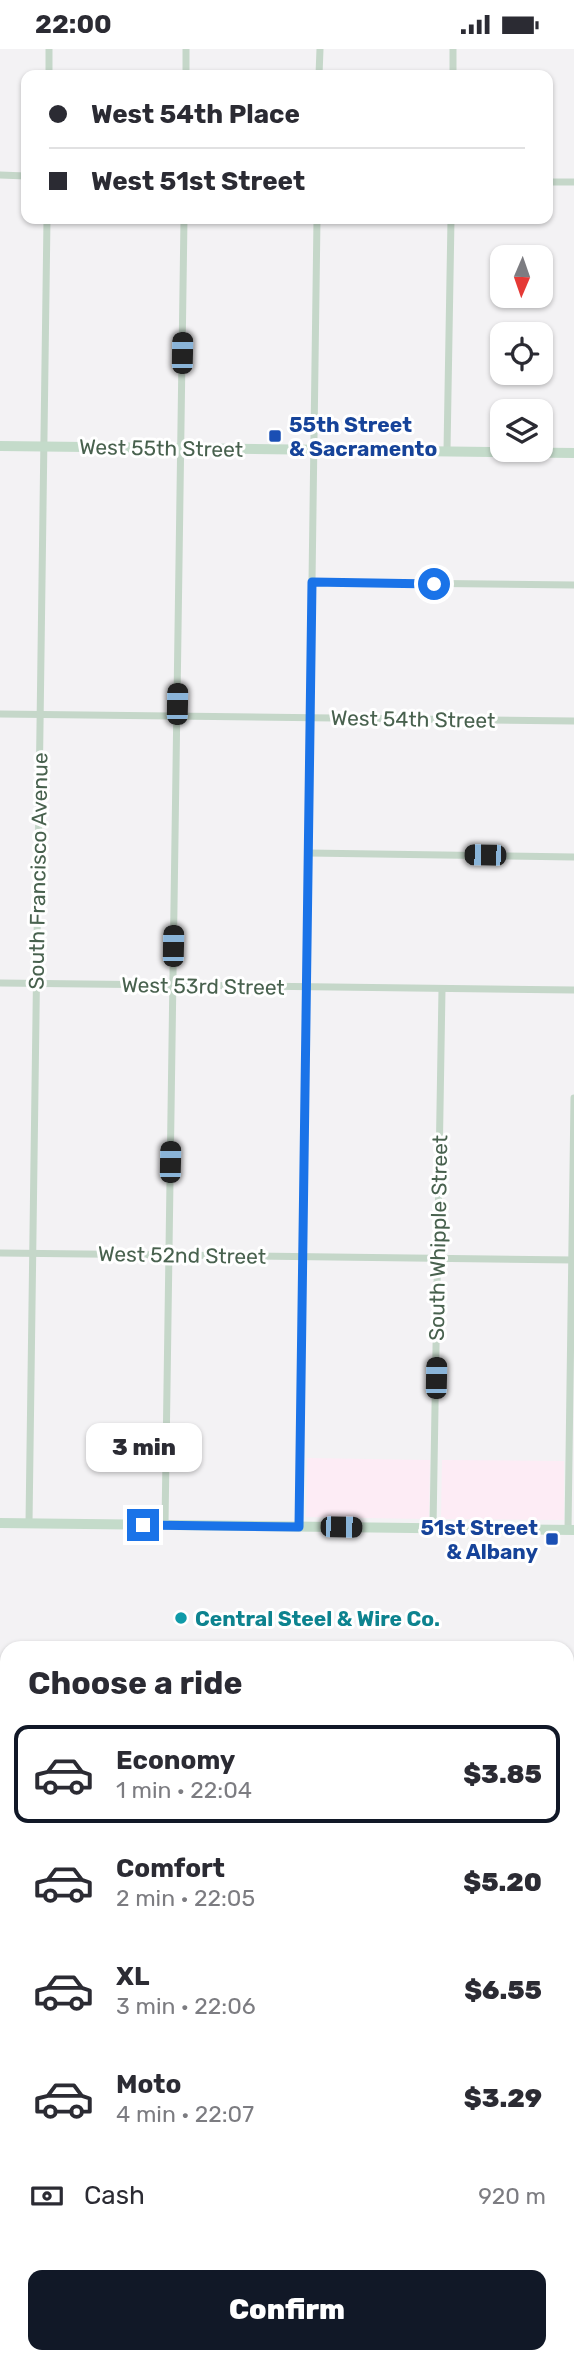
<!DOCTYPE html>
<meta charset="utf-8">
<style>
:root{--surface:#fff;--page:#f7f7f7;--text:#2b2b33;--muted:#7c7c81;--line:#e1e1e2;--accent:#111827}
body{margin:0;font-family:Rubik,sans-serif;background:var(--page);color:var(--text);height:100vh;display:flex;flex-direction:column;font-size:26px;white-space:nowrap}
*{box-sizing:border-box;margin:0}
p{font-size:23px;color:var(--muted)}
.icon{flex:none;width:38px;height:38px;fill:none;stroke:currentColor;stroke-width:2;stroke-linecap:round;stroke-linejoin:round}
.map{position:relative;flex:1;overflow:hidden}
.drawer{position:absolute;left:0px;top:1592px;width:574px;height:723px;display:flex;flex-direction:column;background:var(--surface);border-radius:21px 21px 0 0;box-shadow:0 2px 5px #0004}
.drawer>*{flex:none}
.guide{position:absolute;left:21px;top:21px;width:532px;height:154px;border-radius:14px;box-shadow:0 2px 5px #0004;display:grid;align-content:center;height:154px;padding:0 28px;background:var(--surface)}
.needle{width:46px;rotate:182deg}
.fabs{position:absolute;left:490px;top:196px;display:grid;gap:14px}
.fabs a{display:grid;place-items:center;width:63px;height:63px;border-radius:14px;background:var(--surface);box-shadow:0 2px 5px #0004;font-size:35px}
.end{position:absolute;width:32px;height:32px;margin:-16px;border:9px solid #1a73e8;background:#fff;box-shadow:0 0 0 4px #fff}
.from{border-radius:50%}
.bubble{position:absolute;height:49px;border-radius:14px;background:var(--surface);box-shadow:0 2px 5px #0004;font-size:23px;font-weight:800;line-height:49px;text-align:center}
.car{position:absolute;width:21px;height:42px;margin:-21px -10px;border-radius:9px;box-shadow:0 0 5px 2px #0007;background:linear-gradient(#222 24%,#8ab4d8 0 40%,#222 0 76%,#8ab4d8 0 86%,#222 0)}
.guide b{display:flex;align-items:center;gap:24px;height:66px;font-size:26px}
.guide b+b{border-top:2px solid var(--line)}
.guide i{width:18px;height:18px;background:var(--text)}
ul{padding:0;list-style:none}
li{display:flex;align-items:center;gap:21px;height:98px;margin:0 14px 10px;padding:0 14px;border:4px solid transparent;border-radius:14px}
li div{flex:1}
li b{display:block;font-size:26px}
li em{font-style:normal;font-weight:800}
li.active{border-color:var(--accent)}
li>.icon{width:63px;height:63px;stroke-width:1.5}
h2{padding:0 28px;font-size:32px;line-height:84px}
.pay{display:flex;align-items:center;gap:18px;height:77px;padding:0 28px;font-size:26px}
.pay p{margin-inline-start:auto}
.cta{display:flex;gap:14px;margin-top:auto;padding:14px 28px}
.cta a{flex:1;height:80px;border-radius:14px;background:var(--accent);color:#fff;font-size:28px;font-weight:800;line-height:80px;text-align:center}
.status{display:flex;justify-content:space-between;align-items:center;height:49px;padding:0 35px;background:var(--surface);direction:ltr}
.status svg{height:19px;fill:currentColor}
.map>svg:first-child{display:block}
.commercial{fill:#fdecf5}
.lines{fill:none;stroke-linecap:round;stroke-linejoin:round}
.street{stroke:#c5d7c9;stroke-width:7}
.secondary{stroke:#c4dbca;stroke-width:10}
.rail{stroke:#b3bcb7;stroke-width:2.5}
.route{stroke:#1a73e8;stroke-width:9}
.transit-dot{fill:#1a4fb4;stroke:#fff;stroke-width:2.5}
.culture-dot{fill:#0f9aa8;stroke:#fff;stroke-width:2.5}
.labels{text-anchor:middle;dominant-baseline:central;stroke-width:6;stroke-linejoin:round;paint-order:stroke}
.transit-label{font-size:21px;font-weight:bold;fill:#164399;stroke:#fff;text-anchor:start}
.street-label{font-size:21px;fill:#48614e;stroke:#fff}
.culture-label{font-size:21px;font-weight:bold;fill:#0d838f;stroke:#fff;text-anchor:start}
</style>
<div class="status"><b>22:00</b><svg viewBox="0 0 49 12"><path d="M0 12V9h3v3zM5 12V6h3v6zM10 12V3h3v9zM15 12V0h3v12zM26 1h20v11H26zM47 4h2v5h-2z"/></svg></div>
<div class="map">
<svg width="574" height="2315" viewBox="0 0 574 2315">
<rect width="100%" height="100%" fill="#f3f2f4"/>
<g class="commercial">
<polygon points="307,1409 430,1411 429,1470 306,1468"/>
<polygon points="442,1411 564,1412 564,1471 441,1470"/>
</g>
<g class="lines">
<g class="street">
<polyline points="49,26 49,0"/>
<polyline points="186,26 186,0"/>
<polyline points="319,26 320,0"/>
<polyline points="453,26 453,0"/>
<polyline points="0,126 26,127"/>
<polyline points="548,133 574,133"/>
<polyline points="447,402 451,170"/>
<polyline points="312,533 574,536"/>
<polyline points="0,665 574,672"/>
<polyline points="308,804 574,808"/>
<polyline points="0,934 574,941"/>
<polyline points="0,1204 574,1211"/>
<polyline points="29,1474 47,170"/>
<polyline points="165,1476 184,170"/>
<polyline points="299,1478 317,170"/>
<polyline points="433,1479 442,940"/>
<polyline points="568,1481 574,1049"/>
<polyline points="567,2120 574,2120"/>
<polyline points="0,2152 7,2152"/>
<polyline points="152,2315 152,2308"/>
<polyline points="423,2315 423,2308"/>
</g>
<g class="secondary">
<polyline points="0,397 574,404"/>
<polyline points="0,1474 574,1481"/>
</g>
<g class="rail">
<polyline points="567,1890 574,1884"/>
<polyline points="567,1958 574,1958"/>
<polyline points="0,1968 7,1969"/>
<polyline points="0,1980 7,1980"/>
<polyline points="567,1982 574,1982"/>
<polyline points="0,1991 7,1991"/>
<polyline points="567,1995 574,1995"/>
<polyline points="0,2004 7,2004"/>
<polyline points="567,2008 574,2008"/>
</g>
</g>
<g class="lines">
<polyline class="route" points="143,1476 299,1478 312,533 434,535"/>
</g>
<g class="transit-dot">
<rect x="268" y="380" width="14" height="14" rx="3.5"/>
<rect x="545" y="1483" width="14" height="14" rx="3.5"/>
</g>
<circle class="culture-dot" cx="181" cy="1569" r="7"/>
<g class="labels">
<g class="transit-label">
<text x="289" y="375">55th Street<tspan x="289" dy="24">&amp; Sacramento</tspan></text>
<text x="538" y="1478" text-anchor="end">51st Street<tspan x="538" dy="24">&amp; Albany</tspan></text>
</g>
<g class="street-label">
<text transform="translate(161 399) rotate(1)">West 55th Street</text>
<text transform="translate(413 670) rotate(1)">West 54th Street</text>
<text transform="translate(38 822) rotate(-89)">South Francisco Avenue</text>
<text transform="translate(203 937) rotate(1)">West 53rd Street</text>
<text transform="translate(438 1189) rotate(-89)">South Whipple Street</text>
<text transform="translate(182 1206) rotate(1)">West 52nd Street</text>
</g>
<g class="culture-label">
<text x="195" y="1569">Central Steel &amp; Wire Co.</text>
</g>
</g>
</svg>
<div class="fabs">
<a><svg class="needle" viewBox="-14 -14 28 28"><path d="M0-13l5 13h-10z" fill="#e53935"/><path d="M0 13l5-13h-10z" fill="#7c7c81"/></svg></a>
<a><svg class="icon" aria-label="locate" viewBox="0 0 24 24"><circle cx="12" cy="12" r="6"/><path d="M12 2v4M12 18v4M2 12h4M18 12h4"/></svg></a>
<a><svg class="icon" aria-label="layers" viewBox="0 0 24 24"><path d="M12 4l9 5-9 5-9-5zM3 14l9 5 9-5"/></svg></a>
</div>
<i class="end from" style="left:434px;top:535px"></i>
<i class="end" style="left:143px;top:1476px"></i>
<div class="bubble" style="left:86px;top:1374px;width:116px">3 min</div>
<i class="car" style="left:182px;top:304px;rotate:1deg"></i>
<i class="car" style="left:177px;top:655px;rotate:1deg"></i>
<i class="car" style="left:485px;top:806px;rotate:271deg"></i>
<i class="car" style="left:173px;top:897px;rotate:1deg"></i>
<i class="car" style="left:170px;top:1113px;rotate:1deg"></i>
<i class="car" style="left:436px;top:1329px;rotate:1deg"></i>
<i class="car" style="left:341px;top:1478px;rotate:91deg"></i>
<div class="guide">
<b><i class="from"></i>West 54th Place</b>
<b><i></i>West 51st Street</b>
</div>
<section class="drawer">
<h2>Choose a ride</h2>
<ul>
<li class="active"><svg class="icon" aria-label="car" viewBox="0 0 24 24"><path d="M5 17H2v-5l4-1 3-4h7l3 4 3 1v5h-3M9 17h6M6 11h13"/><circle cx="7" cy="17" r="2"/><circle cx="17" cy="17" r="2"/></svg><div><b>Economy</b><p>1 min · 22:04</p></div><em>$3.85</em></li>
<li><svg class="icon" aria-label="car" viewBox="0 0 24 24"><path d="M5 17H2v-5l4-1 3-4h7l3 4 3 1v5h-3M9 17h6M6 11h13"/><circle cx="7" cy="17" r="2"/><circle cx="17" cy="17" r="2"/></svg><div><b>Comfort</b><p>2 min · 22:05</p></div><em>$5.20</em></li>
<li><svg class="icon" aria-label="car" viewBox="0 0 24 24"><path d="M5 17H2v-5l4-1 3-4h7l3 4 3 1v5h-3M9 17h6M6 11h13"/><circle cx="7" cy="17" r="2"/><circle cx="17" cy="17" r="2"/></svg><div><b>XL</b><p>3 min · 22:06</p></div><em>$6.55</em></li>
<li><svg class="icon" aria-label="car" viewBox="0 0 24 24"><path d="M5 17H2v-5l4-1 3-4h7l3 4 3 1v5h-3M9 17h6M6 11h13"/><circle cx="7" cy="17" r="2"/><circle cx="17" cy="17" r="2"/></svg><div><b>Moto</b><p>4 min · 22:07</p></div><em>$3.29</em></li>
</ul>
<div class="pay"><svg class="icon" aria-label="cash" viewBox="0 0 24 24"><path d="M3 7h18v10H3z"/><circle cx="12" cy="12" r="2"/></svg>Cash<p>920 m</p></div>
<div class="cta"><a>Confirm</a></div>
</section>
</div>
